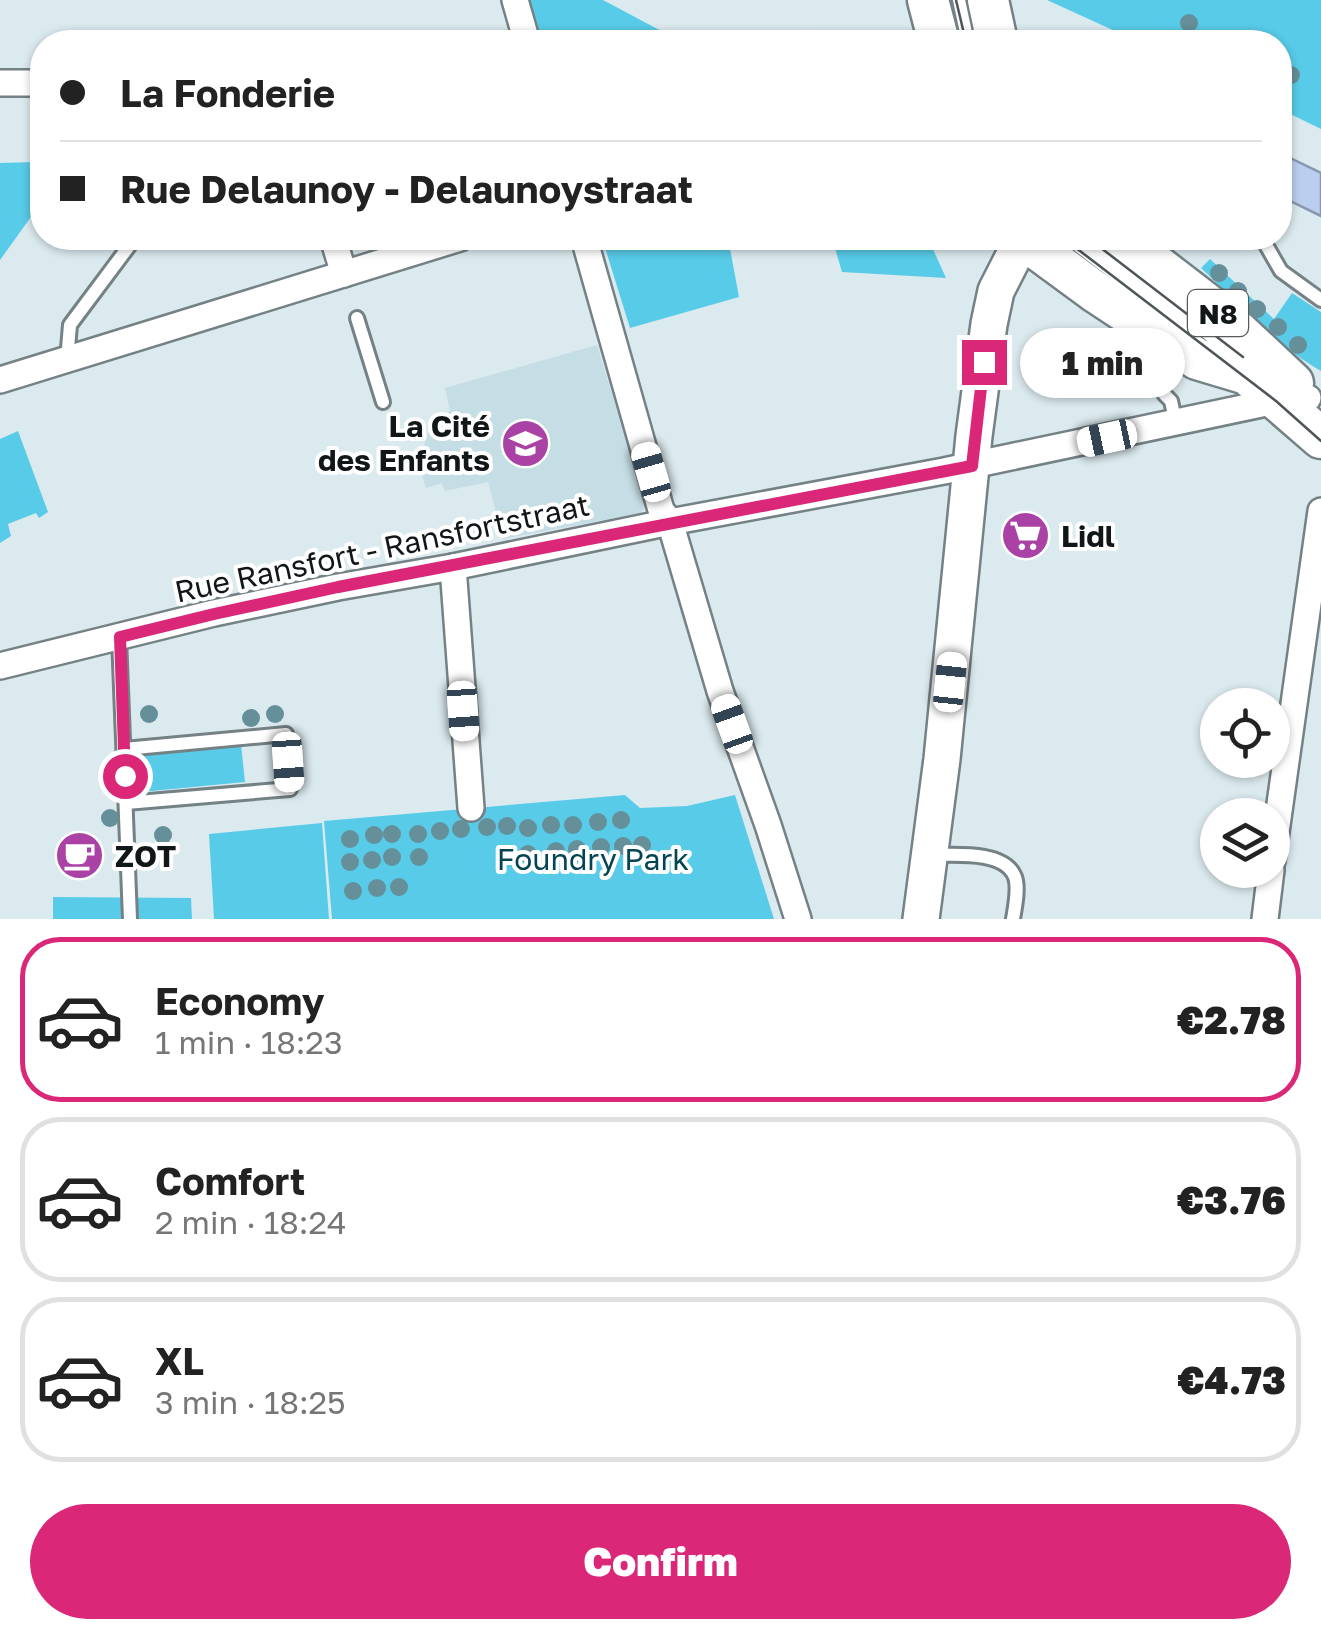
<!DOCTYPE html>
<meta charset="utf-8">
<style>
:root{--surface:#fff;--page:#f2f2f2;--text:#222;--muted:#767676;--line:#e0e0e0;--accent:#db2777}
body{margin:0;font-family:"Golos Text",sans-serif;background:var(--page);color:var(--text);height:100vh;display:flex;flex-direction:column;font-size:38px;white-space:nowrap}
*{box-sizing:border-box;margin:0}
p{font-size:32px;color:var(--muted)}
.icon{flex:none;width:55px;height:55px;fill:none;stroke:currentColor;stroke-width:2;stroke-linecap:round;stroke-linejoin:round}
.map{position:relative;height:919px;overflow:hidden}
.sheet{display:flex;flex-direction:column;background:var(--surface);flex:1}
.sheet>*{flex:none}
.top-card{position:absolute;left:30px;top:30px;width:1262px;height:220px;border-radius:40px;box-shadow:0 2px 8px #0004;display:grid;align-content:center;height:220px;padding:0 30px;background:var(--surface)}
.controls{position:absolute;left:1200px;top:688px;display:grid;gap:20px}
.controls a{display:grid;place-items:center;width:90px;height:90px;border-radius:50%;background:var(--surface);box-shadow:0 2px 8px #0004;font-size:50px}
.end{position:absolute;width:45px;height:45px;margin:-22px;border:12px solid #db2777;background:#fff;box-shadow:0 0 0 5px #fff}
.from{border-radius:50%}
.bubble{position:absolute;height:70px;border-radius:35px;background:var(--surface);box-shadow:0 2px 8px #0004;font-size:32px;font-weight:800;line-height:70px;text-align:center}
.car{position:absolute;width:30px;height:60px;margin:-30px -15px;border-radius:12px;box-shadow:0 0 8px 2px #0007;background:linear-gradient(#fff 24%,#345 0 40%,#fff 0 76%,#345 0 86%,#fff 0)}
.top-card b{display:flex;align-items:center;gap:35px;height:95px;font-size:38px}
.top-card b+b{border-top:2px solid var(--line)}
.top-card i{width:25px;height:25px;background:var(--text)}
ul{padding:18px 0 0;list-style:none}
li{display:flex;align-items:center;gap:30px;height:165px;margin:0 20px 15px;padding:0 10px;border:5px solid var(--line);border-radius:40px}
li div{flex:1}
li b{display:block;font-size:38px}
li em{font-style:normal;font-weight:800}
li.current{border-color:var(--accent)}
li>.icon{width:90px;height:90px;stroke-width:1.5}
.cta{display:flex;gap:20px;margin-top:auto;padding:20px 30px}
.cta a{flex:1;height:115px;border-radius:60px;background:var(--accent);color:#fff;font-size:40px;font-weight:800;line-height:115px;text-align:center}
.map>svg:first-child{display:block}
.built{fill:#c5dde4}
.green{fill:#58cbe8}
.water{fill:#bbceef;stroke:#8897ae;stroke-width:2.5}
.pier{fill:#dbeaef}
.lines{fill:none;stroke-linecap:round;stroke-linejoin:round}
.lane-casing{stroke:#748185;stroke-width:18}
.street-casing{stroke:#748185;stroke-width:30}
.secondary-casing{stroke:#748185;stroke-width:40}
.primary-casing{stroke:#748185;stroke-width:45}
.lane{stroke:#fff;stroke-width:12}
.street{stroke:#fff;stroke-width:25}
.secondary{stroke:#fff;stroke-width:35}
.primary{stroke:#fff;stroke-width:40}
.tram{stroke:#4e5659;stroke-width:2.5}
.tree{fill:#658f99}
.route{stroke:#db2777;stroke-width:12}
.labels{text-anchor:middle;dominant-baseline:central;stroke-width:8;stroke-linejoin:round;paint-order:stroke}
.shield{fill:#fff;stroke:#585c5d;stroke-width:2.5}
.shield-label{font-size:28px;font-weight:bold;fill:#111618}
.poi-label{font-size:30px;font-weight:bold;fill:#111618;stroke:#fff;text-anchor:start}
.street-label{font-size:30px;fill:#111618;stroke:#fff}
.park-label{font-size:30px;fill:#044553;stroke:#fff}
</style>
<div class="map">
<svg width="1321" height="919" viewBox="0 0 1321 919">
<rect width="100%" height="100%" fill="#dbeaef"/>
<polygon class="built" points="597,345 646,505 641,513 503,539 488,482 445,491 442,483 426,488 418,462 432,423 450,411 445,388"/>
<g class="green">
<polygon points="528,0 603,0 682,42 542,42"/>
<polygon points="1047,0 1321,0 1321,129 1280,109 1280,42 1139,42"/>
<polygon points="37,162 41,203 0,260 0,163"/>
<polygon points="602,238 746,238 729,243 739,297 630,328"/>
<polygon points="832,238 928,238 946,278 842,272"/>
<path d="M1210,259L1274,319L1292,293L1321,312V371C1276,345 1239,304 1201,268Z"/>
<polygon points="18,431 48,512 39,518 36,513 8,524 11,536 0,543 0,439"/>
<polygon points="241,744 245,782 141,792 137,754"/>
<polygon points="625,795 640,808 687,806 735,795 774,919 332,919 324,821"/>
<polygon points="322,823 329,919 214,919 209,834"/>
<polygon points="53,897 191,898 192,919 53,919"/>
</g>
<polygon class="water" points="1280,153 1321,173 1321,216 1280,196"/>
<polygon class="pier" points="824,0 968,0 1050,40 1049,42 938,42 908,28 901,42 853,42 801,30 803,26 814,23"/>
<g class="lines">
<defs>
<g id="lane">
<polyline points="959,0 968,42"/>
<polyline points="1068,238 1189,331"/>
<polyline points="1084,238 1201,328 1234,356"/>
<polyline points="1262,238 1281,271 1321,300"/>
<polyline points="357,318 383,402"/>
<polyline points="1130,323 1126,330 1121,363 1132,375"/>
<polyline points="67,360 70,325 135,238"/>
<polyline points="1164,394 1171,401 1176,424"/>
<polyline points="119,637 130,919"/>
<polyline points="124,749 286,734 290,789 126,803"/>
<path d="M931,855C954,855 1005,850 1015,877C1019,888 1015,907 1013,919"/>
</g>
<g id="street">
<polyline points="515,0 527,42"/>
<polyline points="0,83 42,83"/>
<polyline points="333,238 344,274"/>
<polyline points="584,238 661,510 670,522 720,691 768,825 798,919"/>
<polyline points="0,380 460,238"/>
<polyline points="453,567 471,808"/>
<polyline points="0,666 214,613 338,587 453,567 670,522 944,471 1276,401 1308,398"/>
<polyline points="1272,861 1321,511"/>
<polyline points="1265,919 1271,870"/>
</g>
<polyline id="secondary" points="921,919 942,759 974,436 989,324 996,291 1023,238"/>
<g id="primary">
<polyline points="928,0 939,42"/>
<polyline points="988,0 997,42"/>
<polyline points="1022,238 1094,291 1197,359 1247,374 1321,438"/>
<polyline points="1121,238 1216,311 1293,383"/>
</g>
</defs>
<use href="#lane" class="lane-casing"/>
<use href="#street" class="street-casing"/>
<use href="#secondary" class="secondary-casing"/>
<use href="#primary" class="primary-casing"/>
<use href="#lane" class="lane"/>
<use href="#street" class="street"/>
<use href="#secondary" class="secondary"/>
<use href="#primary" class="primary"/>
<g class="tram">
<polyline points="956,0 966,42"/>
<polyline points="1063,238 1276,401 1321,441"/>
<polyline points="1088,238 1243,357"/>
</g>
</g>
<g class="tree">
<circle cx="1189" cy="23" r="9"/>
<circle cx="1291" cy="75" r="9"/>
<circle cx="1219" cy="273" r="9"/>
<circle cx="1238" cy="291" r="9"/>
<circle cx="1257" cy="309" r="9"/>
<circle cx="1278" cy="327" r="9"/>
<circle cx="1298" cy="345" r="9"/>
<circle cx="149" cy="714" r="9"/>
<circle cx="275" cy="714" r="9"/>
<circle cx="251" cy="718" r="9"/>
<circle cx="110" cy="818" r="9"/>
<circle cx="621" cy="820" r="9"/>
<circle cx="598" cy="822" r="9"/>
<circle cx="551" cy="825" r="9"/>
<circle cx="573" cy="825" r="9"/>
<circle cx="507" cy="826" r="9"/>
<circle cx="487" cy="827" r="9"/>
<circle cx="528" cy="828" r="9"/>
<circle cx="461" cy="829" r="9"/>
<circle cx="440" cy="831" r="9"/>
<circle cx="392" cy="834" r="9"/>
<circle cx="418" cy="834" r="9"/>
<circle cx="163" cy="835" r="9"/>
<circle cx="374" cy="835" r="9"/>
<circle cx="350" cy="839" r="9"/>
<circle cx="642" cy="845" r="9"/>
<circle cx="623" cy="846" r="9"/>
<circle cx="601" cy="847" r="9"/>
<circle cx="577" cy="849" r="9"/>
<circle cx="556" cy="851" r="9"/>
<circle cx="528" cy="854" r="9"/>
<circle cx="507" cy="855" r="9"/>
<circle cx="392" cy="857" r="9"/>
<circle cx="419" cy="857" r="9"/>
<circle cx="372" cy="860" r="9"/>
<circle cx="350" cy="862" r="9"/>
<circle cx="399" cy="887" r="9"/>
<circle cx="377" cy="888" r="9"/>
<circle cx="353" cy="891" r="9"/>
</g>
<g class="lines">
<polyline class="route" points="125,776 120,637 214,614 338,587 972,466 984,362"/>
</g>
<defs>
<symbol id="school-disc" viewBox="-11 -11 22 22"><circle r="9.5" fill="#aa42a5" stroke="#fff"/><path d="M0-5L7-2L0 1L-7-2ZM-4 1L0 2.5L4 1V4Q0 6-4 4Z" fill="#fff"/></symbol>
<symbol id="supermarket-disc" viewBox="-11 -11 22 22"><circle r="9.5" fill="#aa42a5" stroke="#fff"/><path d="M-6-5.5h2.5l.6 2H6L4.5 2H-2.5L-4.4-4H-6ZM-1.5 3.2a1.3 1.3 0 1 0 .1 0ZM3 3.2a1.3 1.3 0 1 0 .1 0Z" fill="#fff"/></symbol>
<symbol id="cafe-disc" viewBox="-11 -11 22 22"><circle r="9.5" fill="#aa42a5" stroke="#fff"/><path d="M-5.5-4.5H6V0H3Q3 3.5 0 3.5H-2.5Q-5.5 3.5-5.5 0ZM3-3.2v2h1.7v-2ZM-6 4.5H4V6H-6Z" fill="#fff"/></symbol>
</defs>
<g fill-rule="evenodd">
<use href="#school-disc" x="498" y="416" width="55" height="55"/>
<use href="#supermarket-disc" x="998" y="508" width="55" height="55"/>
<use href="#cafe-disc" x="52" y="828" width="55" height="55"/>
</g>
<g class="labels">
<rect class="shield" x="1188" y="290" width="60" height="46" rx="8"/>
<g class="shield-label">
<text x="1218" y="313">N8</text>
</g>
<g class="poi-label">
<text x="490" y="426" text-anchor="end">La Cité<tspan x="490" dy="34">des Enfants</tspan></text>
<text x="1061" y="536">Lidl</text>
<text x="115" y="856">ZOT</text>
</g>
<g class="street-label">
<text transform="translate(382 548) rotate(-12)">Rue Ransfort - Ransfortstraat</text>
</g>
<g class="park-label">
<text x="593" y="859">Foundry Park</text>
</g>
</g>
</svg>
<div class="controls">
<a><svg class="icon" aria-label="locate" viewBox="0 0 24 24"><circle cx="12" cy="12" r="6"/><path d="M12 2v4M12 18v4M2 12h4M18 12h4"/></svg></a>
<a><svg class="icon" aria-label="layers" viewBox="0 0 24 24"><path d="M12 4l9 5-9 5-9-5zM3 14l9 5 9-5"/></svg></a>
</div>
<i class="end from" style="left:125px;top:776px"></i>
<i class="end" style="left:984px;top:362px"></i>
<div class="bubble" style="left:1020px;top:328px;width:165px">1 min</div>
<i class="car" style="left:1107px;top:438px;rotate:258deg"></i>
<i class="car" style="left:651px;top:472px;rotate:344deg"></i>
<i class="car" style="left:950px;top:682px;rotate:6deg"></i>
<i class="car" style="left:463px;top:711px;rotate:176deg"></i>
<i class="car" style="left:732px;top:724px;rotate:340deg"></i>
<i class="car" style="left:288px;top:762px;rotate:176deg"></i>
<div class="top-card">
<b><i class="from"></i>La Fonderie</b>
<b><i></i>Rue Delaunoy - Delaunoystraat</b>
</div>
</div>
<section class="sheet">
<ul>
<li class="current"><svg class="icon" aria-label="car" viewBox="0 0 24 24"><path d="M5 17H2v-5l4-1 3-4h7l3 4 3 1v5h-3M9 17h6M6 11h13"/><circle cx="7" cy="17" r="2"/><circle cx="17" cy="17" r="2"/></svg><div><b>Economy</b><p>1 min · 18:23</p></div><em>€2.78</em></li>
<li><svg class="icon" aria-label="car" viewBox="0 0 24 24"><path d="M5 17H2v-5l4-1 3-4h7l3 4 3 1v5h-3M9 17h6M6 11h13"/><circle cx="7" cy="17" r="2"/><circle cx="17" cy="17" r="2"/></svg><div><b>Comfort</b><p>2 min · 18:24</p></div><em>€3.76</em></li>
<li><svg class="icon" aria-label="car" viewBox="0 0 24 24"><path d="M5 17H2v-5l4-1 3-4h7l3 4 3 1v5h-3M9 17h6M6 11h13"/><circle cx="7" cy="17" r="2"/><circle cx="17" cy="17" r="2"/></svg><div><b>XL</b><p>3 min · 18:25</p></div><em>€4.73</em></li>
</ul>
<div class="cta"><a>Confirm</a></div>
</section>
